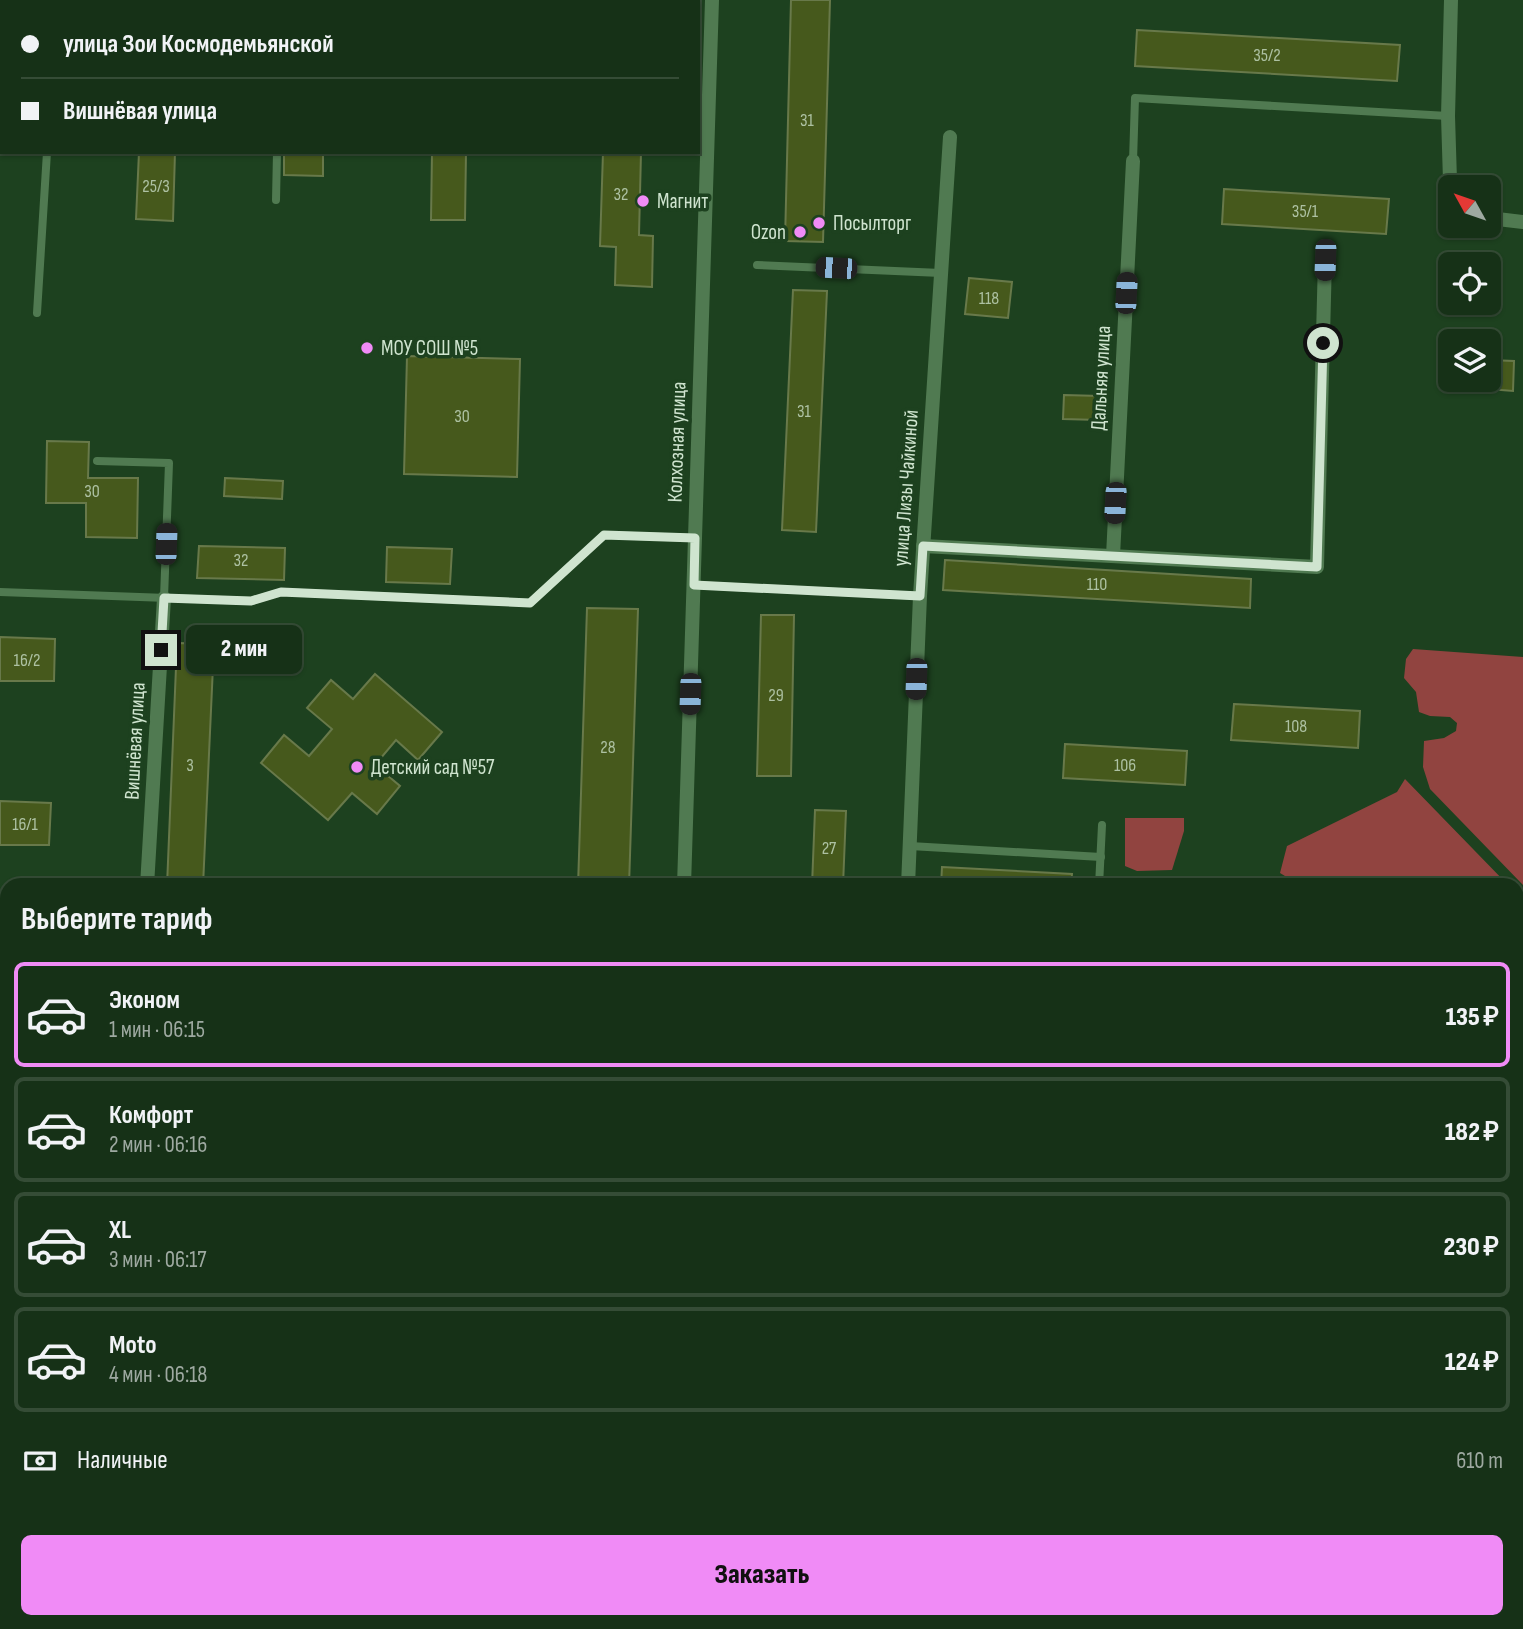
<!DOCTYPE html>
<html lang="ru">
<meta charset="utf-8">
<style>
:root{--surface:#163117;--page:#1f3920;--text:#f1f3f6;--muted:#9ea9a1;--line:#354c36;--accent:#f08bf6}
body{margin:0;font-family:"Sofia Sans Condensed",sans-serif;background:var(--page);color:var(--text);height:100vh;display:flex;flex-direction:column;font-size:26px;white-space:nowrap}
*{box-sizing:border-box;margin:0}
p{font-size:23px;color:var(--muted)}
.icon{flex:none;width:38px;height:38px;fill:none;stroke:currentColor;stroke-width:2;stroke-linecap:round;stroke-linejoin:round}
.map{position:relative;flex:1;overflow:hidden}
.side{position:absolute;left:0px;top:878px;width:1524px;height:751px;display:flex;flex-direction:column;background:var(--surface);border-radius:21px 21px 0 0;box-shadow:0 2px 5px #0004,0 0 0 2px var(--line)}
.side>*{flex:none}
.guide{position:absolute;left:0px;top:0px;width:700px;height:154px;box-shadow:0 2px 5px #0004,0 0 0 2px var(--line);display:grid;align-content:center;height:154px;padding:0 21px;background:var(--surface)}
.needle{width:46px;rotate:310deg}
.tools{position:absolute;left:1438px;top:175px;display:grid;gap:14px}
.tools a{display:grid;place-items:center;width:63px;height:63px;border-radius:10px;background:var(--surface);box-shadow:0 2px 5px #0004,0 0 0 2px var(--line);font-size:35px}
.end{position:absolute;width:32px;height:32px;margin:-16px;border:9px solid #cfe4cf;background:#111;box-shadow:0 0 0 4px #111}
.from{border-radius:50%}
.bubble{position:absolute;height:49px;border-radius:10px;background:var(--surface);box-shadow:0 2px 5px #0004,0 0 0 2px var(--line);font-size:23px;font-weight:800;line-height:49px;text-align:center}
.car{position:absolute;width:21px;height:42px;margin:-21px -10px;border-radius:9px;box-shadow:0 0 5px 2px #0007;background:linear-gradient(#222 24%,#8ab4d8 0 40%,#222 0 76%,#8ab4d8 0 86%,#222 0)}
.guide b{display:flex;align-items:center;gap:24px;height:66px;font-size:26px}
.guide b+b{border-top:2px solid var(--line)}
.guide i{width:18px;height:18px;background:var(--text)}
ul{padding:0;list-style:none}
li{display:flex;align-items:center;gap:21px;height:105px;margin:0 14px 10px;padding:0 7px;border:4px solid var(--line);border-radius:10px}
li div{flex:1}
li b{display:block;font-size:26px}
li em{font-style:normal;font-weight:800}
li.current{border-color:var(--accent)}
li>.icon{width:63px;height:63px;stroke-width:1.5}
h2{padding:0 21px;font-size:32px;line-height:84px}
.pay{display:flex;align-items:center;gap:18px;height:77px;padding:0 21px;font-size:26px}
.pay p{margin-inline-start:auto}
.primary-button{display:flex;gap:14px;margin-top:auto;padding:14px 21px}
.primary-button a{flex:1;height:80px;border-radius:10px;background:var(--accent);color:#111;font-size:28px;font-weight:800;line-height:80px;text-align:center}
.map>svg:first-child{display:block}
.green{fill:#914440}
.water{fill:#804883}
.building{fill:#46591c;stroke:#68794a;stroke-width:2}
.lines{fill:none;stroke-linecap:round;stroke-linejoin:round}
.service{stroke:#507a51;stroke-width:8}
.minor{stroke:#507a51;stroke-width:14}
.route{stroke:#cfe4cf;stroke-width:9}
.poi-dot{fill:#f08bf6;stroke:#1d411f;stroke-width:2.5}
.labels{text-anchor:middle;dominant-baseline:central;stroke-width:7;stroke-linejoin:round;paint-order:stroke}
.number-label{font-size:18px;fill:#adc1a2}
.poi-label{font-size:21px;fill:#cfe4cf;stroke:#1d411f;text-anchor:start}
.street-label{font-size:21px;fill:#cfe4cf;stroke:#1d411f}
</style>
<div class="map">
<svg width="1523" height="1629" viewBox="0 0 1523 1629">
<rect width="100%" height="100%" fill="#1d411f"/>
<g class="green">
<polygon points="1413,649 1523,657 1523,885 1430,789 1423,767 1424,741 1444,738 1456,731 1457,723 1450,717 1430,716 1419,712 1416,692 1404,678 1406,659"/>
<polygon points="1405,779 1508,885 1292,885 1290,879 1280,873 1287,846 1397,792"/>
<polygon points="1125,818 1184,818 1184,831 1172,870 1137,871 1125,866"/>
<polygon points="1517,895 1523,901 1523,1071 1517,1089"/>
<polygon points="0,1091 7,1091 7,1622 873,1622 873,1629 93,1629 0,1626"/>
</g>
<polygon class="water" points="0,1382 7,1383 7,1441 0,1441"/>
<g class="building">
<polygon points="791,0 830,0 823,242 785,241"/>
<polygon points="1137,30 1400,45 1397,81 1135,66"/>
<polygon points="139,152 175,152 173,221 136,219"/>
<polygon points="284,152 323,152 323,176 284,175"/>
<polygon points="432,152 466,152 465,220 431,220"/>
<polygon points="603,152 641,152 639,235 653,236 652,287 615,285 616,247 600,246"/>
<polygon points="1224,189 1389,199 1386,234 1222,224"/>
<polygon points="969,278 1012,282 1008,318 965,314"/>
<polygon points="793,290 827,291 816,532 782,530"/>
<polygon points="407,356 520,359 517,477 404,474"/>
<polygon points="1489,360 1514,361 1513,391 1489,389"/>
<polygon points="1064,395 1100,396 1099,420 1063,419"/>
<polygon points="47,441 89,442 88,478 138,478 137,538 86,537 86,503 46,503"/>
<polygon points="225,478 283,481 282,499 224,496"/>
<polygon points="199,546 285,548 284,580 197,578"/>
<polygon points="387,547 452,549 450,584 386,582"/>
<polygon points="945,560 1251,579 1250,608 943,590"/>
<polygon points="587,608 638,609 629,886 578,886"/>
<polygon points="761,615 794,615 791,776 757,776"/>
<polygon points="0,637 55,639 54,681 0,681"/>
<polygon points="177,643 214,644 203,886 167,886"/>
<polygon points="375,674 442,732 418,760 396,740 375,765 400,786 377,814 352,793 328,820 261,763 284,735 309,756 332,729 307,708 331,680 353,699"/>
<polygon points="1234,704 1360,711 1358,748 1231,740"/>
<polygon points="1065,744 1187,751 1185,785 1063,778"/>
<polygon points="0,801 51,803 49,845 0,845"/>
<polygon points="815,810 846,811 843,886 812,886"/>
<polygon points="942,867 1072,874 1071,886 941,886"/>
</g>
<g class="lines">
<g class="service">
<polyline points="57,2 57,0"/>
<polyline points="279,2 279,0"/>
<polyline points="1133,161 1135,98 1448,116"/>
<polyline points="276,200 277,152"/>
<polyline points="757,265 941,273"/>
<polyline points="37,313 47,152"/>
<polyline points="97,461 169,463 164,598"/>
<polyline points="694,585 920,596"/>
<polyline points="0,592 251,601 281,592 530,603 604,535 695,538"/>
<polyline points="910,846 1101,857"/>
<polyline points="1099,886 1102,825"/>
<polyline points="0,1274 7,1274"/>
<polyline points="0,1441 7,1441"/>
<polyline points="89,1623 89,1622"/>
</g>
<g class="minor">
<polyline points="1451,213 1448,116 1451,0"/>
<polyline points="1489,218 1523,222"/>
<polyline points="923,546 1317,567 1325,259"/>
<polyline points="1113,556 1133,161"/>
<polyline points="147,886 164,598"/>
<polyline points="684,886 712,0"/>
<polyline points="908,886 920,596 950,137"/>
<polyline points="0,1079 7,1079"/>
<polyline points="1517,1112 1523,1102"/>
<polyline points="890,1629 890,1622"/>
<polyline points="1085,1629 1085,1622"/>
<polyline points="1263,1629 1263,1622"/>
<polyline points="1484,1629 1484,1622"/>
</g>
</g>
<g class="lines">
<polyline class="route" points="161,650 164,598 251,601 281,592 530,603 604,535 695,538 694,585 920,596 923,546 1317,567 1323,343"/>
</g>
<g class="poi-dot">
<circle cx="643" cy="201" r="7"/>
<circle cx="819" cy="223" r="7"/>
<circle cx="800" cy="232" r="7"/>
<circle cx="367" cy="348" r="7"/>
<circle cx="357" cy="767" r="7"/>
</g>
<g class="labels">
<g class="number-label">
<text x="1267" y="55">35/2</text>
<text x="807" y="120">31</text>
<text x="156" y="186">25/3</text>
<text x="621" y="194">32</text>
<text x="1305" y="211">35/1</text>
<text x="989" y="298">118</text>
<text x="804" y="411">31</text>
<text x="462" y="416">30</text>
<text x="92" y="491">30</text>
<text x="241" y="560">32</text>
<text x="1097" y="584">110</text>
<text x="27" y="660">16/2</text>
<text x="776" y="695">29</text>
<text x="1296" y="726">108</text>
<text x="608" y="747">28</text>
<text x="190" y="765">3</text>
<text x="1125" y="765">106</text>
<text x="25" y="824">16/1</text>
<text x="829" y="848">27</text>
</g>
<g class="poi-label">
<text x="657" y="201">Магнит</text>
<text x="833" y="223">Посылторг</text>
<text x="786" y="232" text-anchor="end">Ozon</text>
<text x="381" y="348">МОУ СОШ №5</text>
<text x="371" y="767">Детский сад №57</text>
</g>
<g class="street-label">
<text transform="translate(1101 378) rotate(-87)">Дальняя улица</text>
<text transform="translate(677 442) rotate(-88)">Колхозная улица</text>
<text transform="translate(906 488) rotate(-86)">улица Лизы Чайкиной</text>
<text transform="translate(135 741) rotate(-87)">Вишнёвая улица</text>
</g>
</g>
</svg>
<div class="tools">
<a><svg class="needle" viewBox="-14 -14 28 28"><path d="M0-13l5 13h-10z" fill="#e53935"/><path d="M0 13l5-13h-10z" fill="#9ea9a1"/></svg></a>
<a><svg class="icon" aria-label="locate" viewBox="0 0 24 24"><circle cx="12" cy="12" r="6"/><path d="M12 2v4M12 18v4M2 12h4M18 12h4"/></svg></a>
<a><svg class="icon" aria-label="layers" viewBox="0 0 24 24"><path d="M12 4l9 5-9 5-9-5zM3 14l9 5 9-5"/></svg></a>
</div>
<i class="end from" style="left:1323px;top:343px"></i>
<i class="end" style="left:161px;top:650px"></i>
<div class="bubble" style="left:186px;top:625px;width:116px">2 мин</div>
<i class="car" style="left:1325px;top:260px;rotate:182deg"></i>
<i class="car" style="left:836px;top:268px;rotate:273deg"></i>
<i class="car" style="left:1126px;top:293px;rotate:3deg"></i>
<i class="car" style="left:1115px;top:503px;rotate:183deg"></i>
<i class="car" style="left:166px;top:544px;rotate:2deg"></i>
<i class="car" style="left:916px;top:679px;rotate:182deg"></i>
<i class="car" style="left:690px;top:694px;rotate:182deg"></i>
<div class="guide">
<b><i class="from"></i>улица Зои Космодемьянской</b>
<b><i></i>Вишнёвая улица</b>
</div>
<section class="side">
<h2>Выберите тариф</h2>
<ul>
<li class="current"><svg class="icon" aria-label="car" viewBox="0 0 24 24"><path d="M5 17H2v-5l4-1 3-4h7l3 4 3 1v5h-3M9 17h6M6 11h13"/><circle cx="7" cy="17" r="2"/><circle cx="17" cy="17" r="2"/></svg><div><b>Эконом</b><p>1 мин · 06:15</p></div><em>135 ₽</em></li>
<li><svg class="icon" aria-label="car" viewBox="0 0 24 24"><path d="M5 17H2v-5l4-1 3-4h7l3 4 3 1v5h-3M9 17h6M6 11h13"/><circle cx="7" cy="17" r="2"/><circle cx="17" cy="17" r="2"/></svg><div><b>Комфорт</b><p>2 мин · 06:16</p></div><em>182 ₽</em></li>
<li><svg class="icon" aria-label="car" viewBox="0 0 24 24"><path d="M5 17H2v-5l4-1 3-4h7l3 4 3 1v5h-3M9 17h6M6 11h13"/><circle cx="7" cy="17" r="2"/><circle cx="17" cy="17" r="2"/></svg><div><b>XL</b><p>3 мин · 06:17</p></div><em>230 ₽</em></li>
<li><svg class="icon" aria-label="car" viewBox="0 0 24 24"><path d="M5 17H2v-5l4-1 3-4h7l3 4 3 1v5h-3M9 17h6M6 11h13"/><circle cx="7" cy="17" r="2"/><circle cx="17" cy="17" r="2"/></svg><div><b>Moto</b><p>4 мин · 06:18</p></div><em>124 ₽</em></li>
</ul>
<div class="pay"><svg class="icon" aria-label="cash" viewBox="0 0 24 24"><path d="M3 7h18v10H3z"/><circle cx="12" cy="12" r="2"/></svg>Наличные<p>610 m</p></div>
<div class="primary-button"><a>Заказать</a></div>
</section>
</div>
